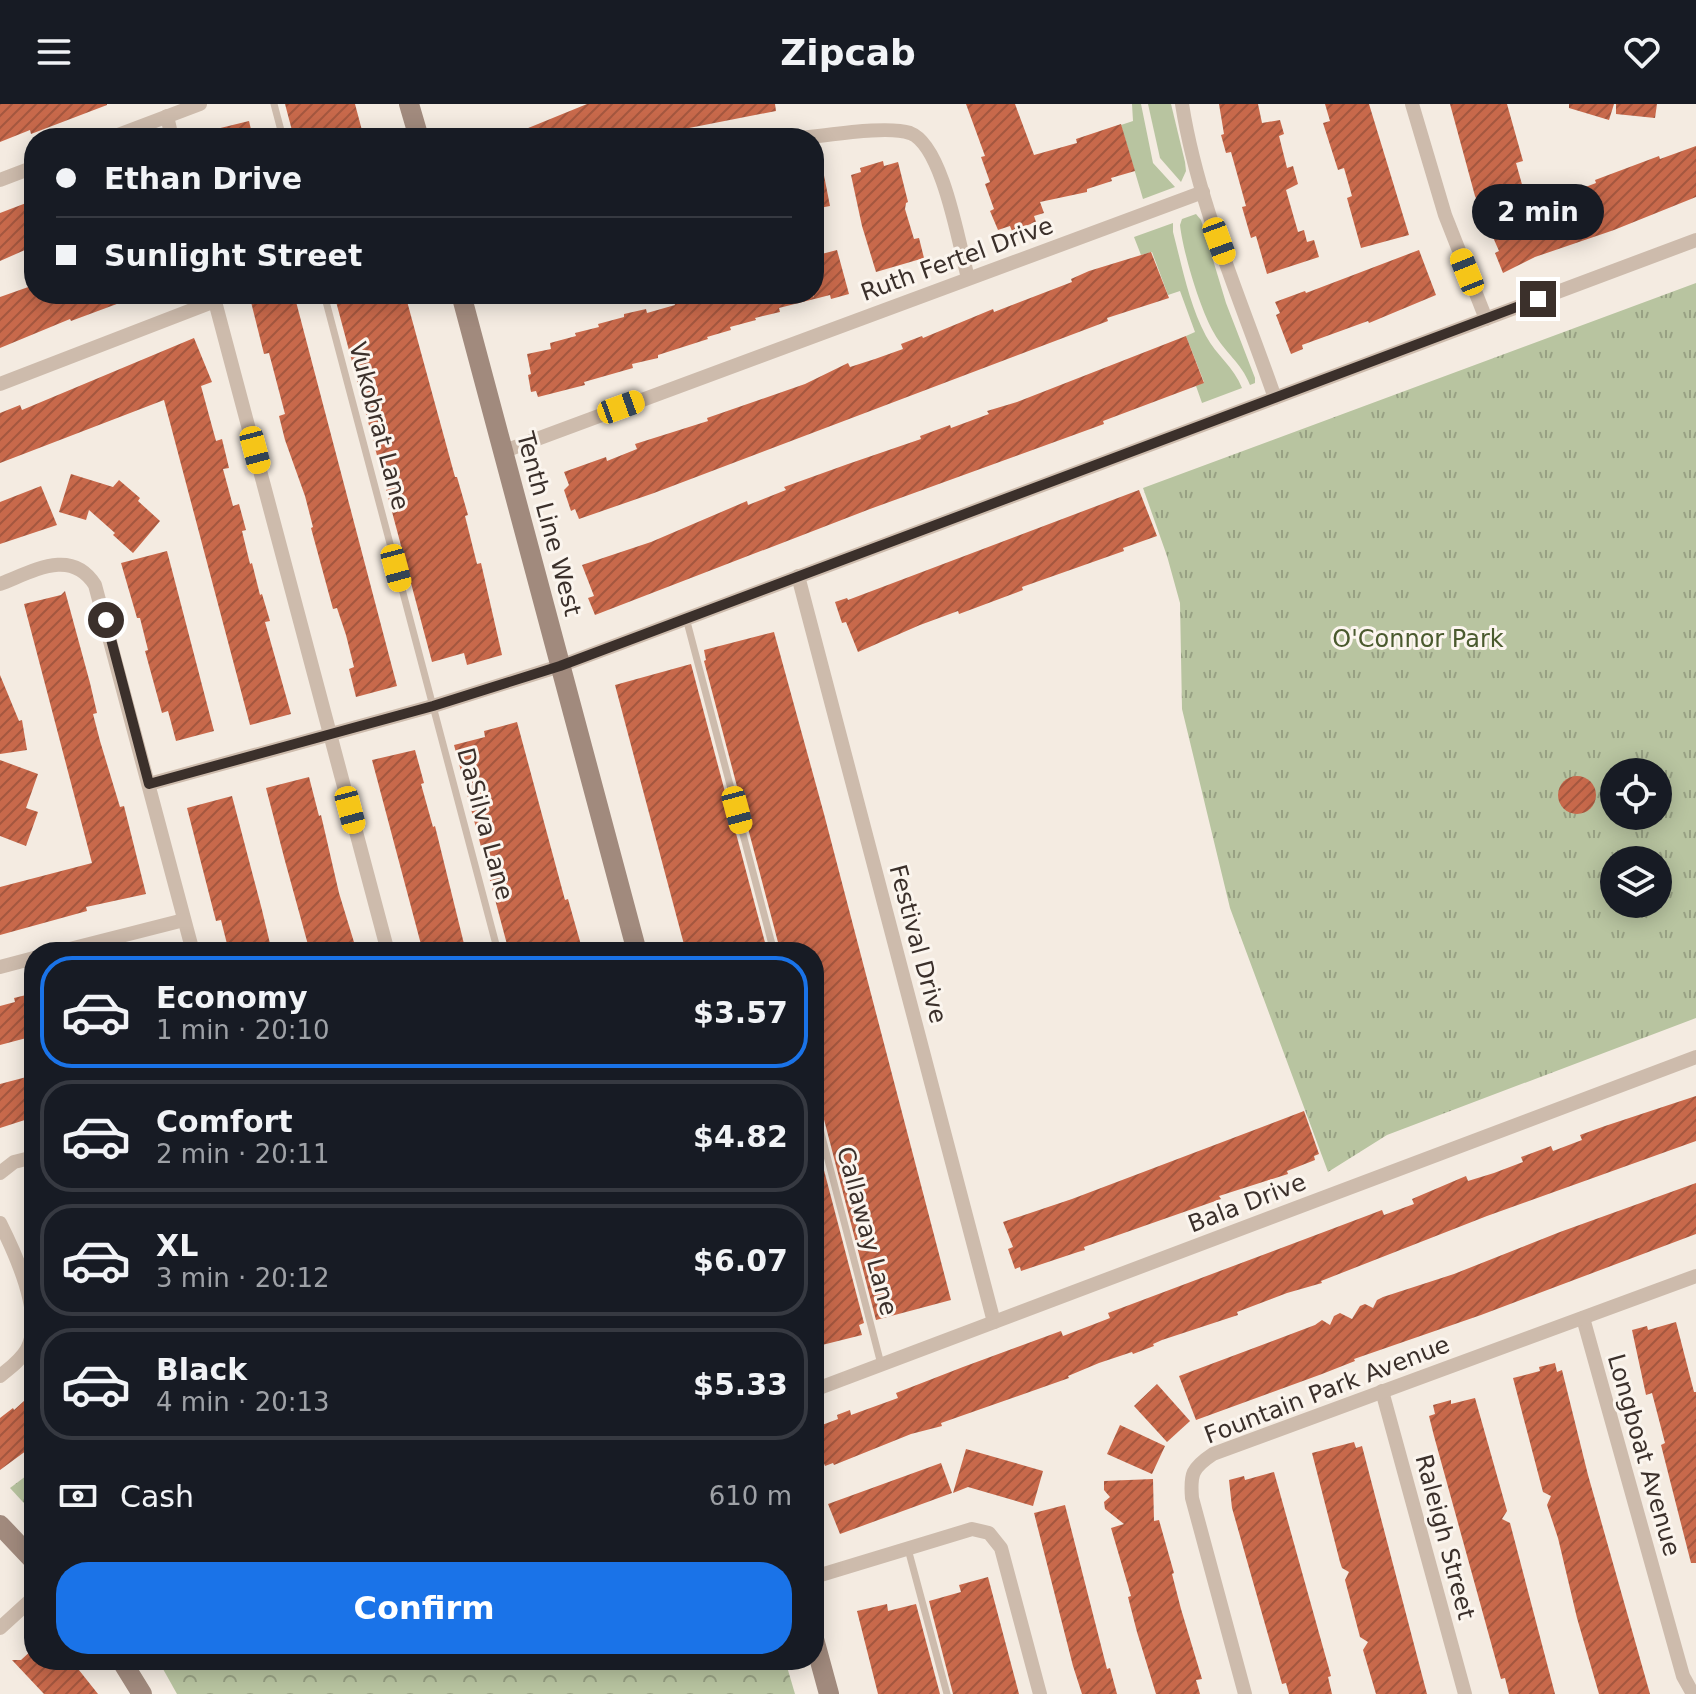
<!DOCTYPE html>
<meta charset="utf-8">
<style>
:root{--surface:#171b24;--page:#20242c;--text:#f1f3f6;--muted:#9ea1a6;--line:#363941;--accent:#1a73e8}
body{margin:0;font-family:"DejaVu Sans",sans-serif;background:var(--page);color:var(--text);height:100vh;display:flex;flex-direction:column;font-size:30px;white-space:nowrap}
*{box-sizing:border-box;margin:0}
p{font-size:26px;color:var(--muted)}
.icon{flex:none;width:44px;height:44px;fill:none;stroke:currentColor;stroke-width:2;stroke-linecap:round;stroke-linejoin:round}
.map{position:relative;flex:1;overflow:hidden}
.sheet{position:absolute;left:24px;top:838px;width:800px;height:728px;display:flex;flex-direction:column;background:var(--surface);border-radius:32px;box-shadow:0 4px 20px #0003}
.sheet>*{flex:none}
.banner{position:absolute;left:24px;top:24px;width:800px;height:176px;border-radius:32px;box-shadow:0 4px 20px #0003;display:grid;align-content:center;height:176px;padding:0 32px;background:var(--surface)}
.controls{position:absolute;left:1600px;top:654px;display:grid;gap:16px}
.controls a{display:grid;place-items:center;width:72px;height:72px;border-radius:50%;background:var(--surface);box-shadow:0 4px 20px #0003;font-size:40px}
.end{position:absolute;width:36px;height:36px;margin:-18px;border:10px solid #3b302b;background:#fff;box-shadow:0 0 0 4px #fff}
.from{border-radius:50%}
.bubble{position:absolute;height:56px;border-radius:28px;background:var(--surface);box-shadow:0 4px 20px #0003;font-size:26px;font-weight:800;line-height:56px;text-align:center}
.car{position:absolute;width:24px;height:48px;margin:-24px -12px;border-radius:10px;box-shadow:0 0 6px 2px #0007;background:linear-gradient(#f5c518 24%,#345 0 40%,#f5c518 0 76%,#345 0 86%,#f5c518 0)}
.banner b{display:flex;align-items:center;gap:28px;height:76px;font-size:30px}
.banner b+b{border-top:2px solid var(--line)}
.banner i{width:20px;height:20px;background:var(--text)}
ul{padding:14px 0 0;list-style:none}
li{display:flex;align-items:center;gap:24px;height:112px;margin:0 16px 12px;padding:0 16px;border:4px solid var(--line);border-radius:32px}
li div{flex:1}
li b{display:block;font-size:30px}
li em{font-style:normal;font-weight:800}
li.current{border-color:var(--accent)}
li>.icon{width:72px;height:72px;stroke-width:1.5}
.pay{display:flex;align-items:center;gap:20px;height:88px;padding:0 32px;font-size:30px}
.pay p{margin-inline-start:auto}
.cta{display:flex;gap:16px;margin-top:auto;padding:16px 32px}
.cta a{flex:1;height:92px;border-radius:32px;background:var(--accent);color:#fff;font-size:32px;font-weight:800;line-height:92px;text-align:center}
header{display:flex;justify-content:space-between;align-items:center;height:104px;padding:0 32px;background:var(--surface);font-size:36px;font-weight:800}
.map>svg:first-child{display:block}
.grass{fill:#b8c4a0}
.forest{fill:url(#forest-crowns)}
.park{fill:url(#park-tufts);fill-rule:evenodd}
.building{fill:url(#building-hatch)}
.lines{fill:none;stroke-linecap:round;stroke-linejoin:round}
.lane{stroke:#cdbbac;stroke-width:7}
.street{stroke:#cdbbac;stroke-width:14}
.secondary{stroke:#a18a7d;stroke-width:20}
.route{stroke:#3b302b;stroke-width:10}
.labels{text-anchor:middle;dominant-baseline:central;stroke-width:6;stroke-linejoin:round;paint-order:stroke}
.street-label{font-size:24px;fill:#3b302b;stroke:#fbf5ee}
.park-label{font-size:24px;fill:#4a5a2e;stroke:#fbf5ee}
</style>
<header><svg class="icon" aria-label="menu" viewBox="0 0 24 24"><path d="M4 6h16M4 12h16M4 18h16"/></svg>Zipcab<svg class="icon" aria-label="heart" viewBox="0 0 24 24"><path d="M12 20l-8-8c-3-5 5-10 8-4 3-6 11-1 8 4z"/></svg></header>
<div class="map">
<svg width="1696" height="1590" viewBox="0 0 1696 1590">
<defs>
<pattern id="forest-crowns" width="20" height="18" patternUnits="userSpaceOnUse" patternTransform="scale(2)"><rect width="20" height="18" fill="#b8c4a0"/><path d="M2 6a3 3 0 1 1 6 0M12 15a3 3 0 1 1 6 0" fill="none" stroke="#97a083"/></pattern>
<pattern id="park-tufts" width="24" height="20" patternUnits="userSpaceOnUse" patternTransform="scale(2)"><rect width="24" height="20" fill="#b8c4a0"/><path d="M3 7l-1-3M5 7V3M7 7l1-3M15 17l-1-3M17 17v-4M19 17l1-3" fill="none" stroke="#97a083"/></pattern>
<pattern id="building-hatch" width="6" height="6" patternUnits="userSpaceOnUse" patternTransform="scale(2)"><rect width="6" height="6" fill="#c8694b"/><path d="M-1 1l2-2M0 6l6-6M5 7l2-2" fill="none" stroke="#a4573f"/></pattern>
</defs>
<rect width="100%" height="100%" fill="#f4ebe1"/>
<g class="grass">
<polygon points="1132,0 1141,0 1153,59 1175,83 1143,95 1121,21 1133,17"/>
<polygon points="1148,0 1171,0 1185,58 1186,67 1181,78 1160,54"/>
<path d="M1196,110L1201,116L1226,199L1255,274V279L1250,281C1241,258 1225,249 1214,229C1200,205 1183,148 1180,121L1182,115Z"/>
<path d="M1173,119V128C1182,162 1189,200 1206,232C1216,251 1234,263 1242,284L1202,299L1196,282L1204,278L1186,232L1195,228L1180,187L1168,191L1152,148L1141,151L1134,133Z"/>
</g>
<g class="forest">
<polygon points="34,1366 34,1410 10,1384"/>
<polygon points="158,1556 785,1556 795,1590 177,1590"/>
</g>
<path class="park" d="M1696,179V914L1387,1031L1328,1068L1230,804L1182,605L1180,499L1167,452L1143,384ZM1658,668V712H1614V668ZM1614,756H1658V800H1614Z"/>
<g class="building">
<polygon points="0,0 107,0 107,1 31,30 30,26 0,38"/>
<polygon points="285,0 355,0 364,34 328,34 325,27 294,34"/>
<polygon points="587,0 775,0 776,7 689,24 654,29 654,26 611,34 504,34"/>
<polygon points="966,0 1015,0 1034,51 1077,39 1076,35 1121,20 1135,67 1111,74 1112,77 1087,85 1087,88 1040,98 1044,109 1034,112 1036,118 1012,127 1010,122 998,126 990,107 994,105 985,80 990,78 981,53 985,52"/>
<polygon points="1219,0 1258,0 1262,19 1280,16 1284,30 1279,32 1287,64 1293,62 1298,80 1286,86 1298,128 1304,126 1307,138 1314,136 1319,153 1267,170 1256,132 1251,134 1242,103 1246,102 1231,48 1226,49 1221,31 1224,30"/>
<polygon points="1325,0 1369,0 1409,131 1361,144 1347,94 1352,92 1344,64 1338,66 1323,19 1330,17"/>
<polygon points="1450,0 1507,0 1523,57 1516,59 1528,102 1575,87 1596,79 1595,76 1659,52 1660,55 1696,42 1696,93 1614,126 1535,153 1503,169 1495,149 1499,147 1475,92"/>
<polygon points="1569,0 1614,0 1609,16 1569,4"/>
<polygon points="1616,0 1657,0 1655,14 1616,10"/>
<polygon points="249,17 253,34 201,34 200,29"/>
<polygon points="814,56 821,56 830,102 814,105"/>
<polygon points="883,57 884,62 898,58 908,98 906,99 905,105 914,135 919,134 924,154 876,168 862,122 851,71 861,68 860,64"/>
<polygon points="34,96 34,142 0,157 0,109"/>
<polygon points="837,146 849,190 831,195 830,191 779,204 780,208 755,214 756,216 730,223 731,226 707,233 708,235 658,251 658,254 632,260 633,264 584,278 585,281 538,293 536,287 531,288 528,271 531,270 527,250 551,245 550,239 576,232 575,229 599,223 598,220 624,213 624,210 646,205 647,209 675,201 671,190 813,190 814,194 814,152"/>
<polygon points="1419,146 1436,191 1369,219 1368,217 1302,241 1303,245 1291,250 1276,211 1280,209 1275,198 1305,187 1306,189"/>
<polygon points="1151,148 1169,194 1107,214 1108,217 654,389 579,415 575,405 571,407 564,386 569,381 564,368 606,353 607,357 637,345 635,340 708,317 707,314 805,280 848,259 850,263 875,255 903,245 901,240 922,232 923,234 993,205 994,208 1072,178 1071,175 1089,167"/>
<polygon points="34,181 34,190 141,191 71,217 70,215 0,244 0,193"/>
<polygon points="249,190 294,190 397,582 356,593 349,565 354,563 346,531 337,504 333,505 311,424 313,423 305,392 285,336 279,312 285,310 269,249 264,250"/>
<polygon points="334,190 405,190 455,373 457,373 468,411 465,412 477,460 481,459 502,551 467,561 464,549 432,558"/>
<polygon points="1186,232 1204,279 1103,317 1104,320 870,405 595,511 588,494 594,492 582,461 651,438 747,397 748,401 786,386 784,383 848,360 921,335 920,332 950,321 951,324 989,310 987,307 1017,298"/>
<polygon points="194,234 212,278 201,282 216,337 222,335 229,364 223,365 233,402 239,400 246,426 242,427 250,460 252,459 260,491 262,490 270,517 265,518 291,610 250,621 164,296 0,359 0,309 20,301 22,306"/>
<polygon points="71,370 113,383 119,376 140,394 138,397 160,417 133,449 113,431 115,429 89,406 86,416 59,408"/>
<polygon points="41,382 57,421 0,440 0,398"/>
<polygon points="1139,386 1157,432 1123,444 1124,447 1022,483 1023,486 959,510 958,507 920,521 858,548 846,518 842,519 835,498 847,494 848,496"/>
<polygon points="167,447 214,627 176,637 168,607 162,609 145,547 148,546 140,514 137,514 121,459"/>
<polygon points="65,487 90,579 97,609 93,610 100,637 120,703 124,702 146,790 86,803 87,807 0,831 0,783 92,759 24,500 61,491"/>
<polygon points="774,528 824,710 951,1196 876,1216 820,1000 816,996 823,995 814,962 814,848 784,848 782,841 779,842 704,557 706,556 704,546"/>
<polygon points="691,560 767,846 758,848 686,848 615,581"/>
<polygon points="0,571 19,617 22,616 27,646 0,650"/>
<polygon points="517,618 565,796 568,795 583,848 509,848 454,641 485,633 484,627"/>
<polygon points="415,646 424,679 421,680 433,723 435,722 466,848 423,848 372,656"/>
<polygon points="0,656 38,670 26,704 38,708 26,742 0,732"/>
<circle cx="1577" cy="691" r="19"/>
<polygon points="309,673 319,712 321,711 339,789 357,848 310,848 285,757 266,684"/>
<polygon points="232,692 262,806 272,848 229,848 221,816 216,817 187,704"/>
<polygon points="34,889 34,932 0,941 0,902 15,898 14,894"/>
<polygon points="34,971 34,1013 0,1024 0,980"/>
<polygon points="1696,992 1696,1037 1487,1112 1321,1177 1322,1179 1287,1189 1237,1208 1238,1211 1162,1236 1153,1240 1154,1242 1133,1250 1132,1248 1099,1259 1068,1272 1069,1274 941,1319 942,1322 911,1330 834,1361 833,1359 825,1362 814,1332 814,1324 838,1315 837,1311 850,1306 851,1311 898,1294 896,1289 963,1263 1061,1227 1063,1232 1092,1221 1110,1214 1108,1209 1369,1111 1382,1106 1384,1111 1414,1100 1412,1095 1466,1072 1468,1077 1494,1069 1523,1058 1521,1053 1551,1042 1553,1047 1582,1036 1580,1031 1605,1022"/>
<polygon points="1304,1007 1319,1050 1314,1052 1315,1056 1287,1067 1288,1070 1219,1092 1221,1095 1084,1143 1085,1146 1078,1148 1021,1167 1020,1163 1015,1165 1008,1145 1013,1143 1003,1118 1072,1095"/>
<polygon points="814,1028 864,1219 859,1221 862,1231 814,1243"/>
<polygon points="1696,1079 1696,1130 1481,1211 1354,1255 1355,1257 1322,1270 1196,1316 1179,1272 1315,1221 1322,1216 1330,1221 1334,1212 1340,1209 1352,1215 1360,1202 1365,1200 1373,1204 1377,1196 1383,1193 1454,1170 1560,1128"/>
<polygon points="1676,1218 1694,1288 1696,1288 1696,1459 1691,1459 1661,1341 1665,1339 1652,1289 1646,1291 1632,1226 1647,1222 1648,1226"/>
<polygon points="1555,1259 1557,1268 1562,1266 1588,1371 1650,1590 1599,1590 1577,1514 1558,1434 1547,1401 1551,1392 1543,1388 1513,1274 1540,1267 1539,1263"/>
<polygon points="1157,1280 1190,1317 1167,1338 1134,1302"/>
<polygon points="34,1288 34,1341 0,1366 0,1314 13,1304 14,1306"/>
<polygon points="1475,1294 1507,1407 1502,1415 1510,1419 1555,1590 1509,1590 1505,1574 1501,1575 1434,1332 1429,1312 1435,1310 1433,1301 1451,1296 1451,1300"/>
<polygon points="1120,1321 1165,1342 1152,1370 1107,1350"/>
<polygon points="1354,1338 1356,1344 1362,1342 1427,1590 1376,1590 1363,1546 1368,1538 1360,1533 1345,1476 1349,1468 1342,1464 1340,1458 1312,1349"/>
<polygon points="966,1345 1043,1367 1033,1402 968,1383 953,1389"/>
<polygon points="941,1359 952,1389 840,1430 828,1400"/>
<polygon points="1274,1368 1331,1572 1328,1573 1332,1590 1289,1590 1286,1579 1282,1580 1232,1404 1229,1376 1244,1372 1245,1376"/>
<polygon points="1153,1375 1154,1417 1159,1416 1174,1469 1172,1470 1181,1505 1202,1575 1196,1576 1200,1590 1156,1590 1137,1528 1128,1493 1131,1492 1111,1424 1124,1420 1105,1405 1104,1398 1110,1393 1104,1386 1104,1377"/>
<polygon points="1065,1401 1107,1565 1110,1564 1117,1590 1082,1590 1073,1562 1034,1409"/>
<polygon points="988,1473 1019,1590 953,1590 929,1497 961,1488 959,1481"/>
<polygon points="887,1500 888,1507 916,1500 940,1590 878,1590 857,1507"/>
<polygon points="34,1544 34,1556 71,1556 98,1590 44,1590 12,1556 21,1556"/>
</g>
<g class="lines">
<g class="lane">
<polyline points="274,0 283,34"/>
<polyline points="324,190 498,848"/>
<polyline points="686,514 774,848"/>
<polyline points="814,1002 881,1260"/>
<polyline points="908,1445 947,1590"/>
</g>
<g class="street">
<path d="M1182,0C1198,101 1242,198 1275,294"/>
<polyline points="1412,0 1445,111 1486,215"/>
<polyline points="167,12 172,34"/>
<polyline points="110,34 200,0"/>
<path d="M799,34C826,32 886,21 910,29C943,41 959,141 968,174"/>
<polyline points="0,76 34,63"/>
<polyline points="213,190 388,848"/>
<polyline points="0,280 215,197"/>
<polyline points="502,348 1203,88"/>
<polyline points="798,472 994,1218"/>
<path d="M0,480C32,468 71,443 95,481L193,848"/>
<polyline points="149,680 433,602 560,562 1696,136"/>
<polyline points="58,848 184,816"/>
<polyline points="0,863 34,854"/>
<polyline points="0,1069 14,1058 34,1053"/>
<path d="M0,1119C15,1149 45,1212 27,1245C21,1256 10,1264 0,1272"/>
<polyline points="1583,1214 1683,1572 1693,1590"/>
<polyline points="814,1286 1696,953"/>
<polyline points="1382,1287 1465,1590"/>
<polyline points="814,1473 972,1425 989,1429 1001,1444 1040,1590"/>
<polyline points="0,1524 34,1493"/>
<path d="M1245,1590L1192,1394C1190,1370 1192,1364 1213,1350L1696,1172"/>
</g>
<g class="secondary">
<polyline points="409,0 419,34"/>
<polyline points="461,190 637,848"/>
<polyline points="0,1421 34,1457"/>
<polyline points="814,1535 829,1590"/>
<polyline points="121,1556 142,1590"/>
</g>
</g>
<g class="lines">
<polyline class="route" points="106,516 149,680 433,602 560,562 1538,195"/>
</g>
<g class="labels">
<g class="street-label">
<text transform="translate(957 155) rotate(-20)">Ruth Fertel Drive</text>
<text transform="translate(379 322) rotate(75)">Vukobrat Lane</text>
<text transform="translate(549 420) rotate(75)">Tenth Line West</text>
<text transform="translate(485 720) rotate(75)">DaSilva Lane</text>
<text transform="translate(918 840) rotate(75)">Festival Drive</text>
<text transform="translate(1247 1099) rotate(-21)">Bala Drive</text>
<text transform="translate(867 1127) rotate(75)">Callaway Lane</text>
<text transform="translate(1327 1286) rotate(-21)">Fountain Park Avenue</text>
<text transform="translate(1644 1351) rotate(74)">Longboat Avenue</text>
<text transform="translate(1445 1433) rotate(75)">Raleigh Street</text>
</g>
<g class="park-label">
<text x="1418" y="535">O'Connor Park</text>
</g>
</g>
</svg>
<div class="controls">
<a><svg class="icon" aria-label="locate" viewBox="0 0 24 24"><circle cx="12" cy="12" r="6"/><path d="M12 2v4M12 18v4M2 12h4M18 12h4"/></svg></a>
<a><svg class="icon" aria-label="layers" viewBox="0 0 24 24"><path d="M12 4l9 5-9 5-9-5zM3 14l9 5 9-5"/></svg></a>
</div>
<i class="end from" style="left:106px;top:516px"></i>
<i class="end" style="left:1538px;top:195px"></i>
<div class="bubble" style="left:1472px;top:80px;width:132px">2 min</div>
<i class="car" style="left:1219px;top:137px;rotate:160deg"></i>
<i class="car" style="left:1467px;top:168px;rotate:338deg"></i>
<i class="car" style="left:621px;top:303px;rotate:70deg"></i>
<i class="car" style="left:255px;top:346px;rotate:165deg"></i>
<i class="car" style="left:396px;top:464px;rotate:165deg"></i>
<i class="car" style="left:350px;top:706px;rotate:165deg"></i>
<i class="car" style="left:737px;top:706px;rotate:165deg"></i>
<div class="banner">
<b><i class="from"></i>Ethan Drive</b>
<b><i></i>Sunlight Street</b>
</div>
<section class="sheet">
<ul>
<li class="current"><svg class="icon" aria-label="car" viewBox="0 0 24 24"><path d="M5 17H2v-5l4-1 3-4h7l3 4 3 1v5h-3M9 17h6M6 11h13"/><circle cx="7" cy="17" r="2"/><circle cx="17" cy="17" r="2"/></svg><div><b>Economy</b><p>1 min · 20:10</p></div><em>$3.57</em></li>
<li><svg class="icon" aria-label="car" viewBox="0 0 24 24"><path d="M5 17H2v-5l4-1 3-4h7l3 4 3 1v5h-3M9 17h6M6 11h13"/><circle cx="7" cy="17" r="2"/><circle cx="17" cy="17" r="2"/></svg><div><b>Comfort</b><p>2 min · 20:11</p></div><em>$4.82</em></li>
<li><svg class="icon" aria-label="car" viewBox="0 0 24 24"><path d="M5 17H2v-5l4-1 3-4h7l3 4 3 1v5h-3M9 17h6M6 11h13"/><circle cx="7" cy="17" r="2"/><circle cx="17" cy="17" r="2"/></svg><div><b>XL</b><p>3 min · 20:12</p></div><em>$6.07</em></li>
<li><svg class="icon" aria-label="car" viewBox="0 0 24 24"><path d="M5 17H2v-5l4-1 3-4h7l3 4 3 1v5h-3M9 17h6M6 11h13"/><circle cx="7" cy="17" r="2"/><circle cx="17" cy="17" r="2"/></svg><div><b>Black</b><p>4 min · 20:13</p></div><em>$5.33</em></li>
</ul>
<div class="pay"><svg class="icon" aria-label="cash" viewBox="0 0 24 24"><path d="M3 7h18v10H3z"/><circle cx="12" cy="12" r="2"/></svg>Cash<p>610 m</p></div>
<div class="cta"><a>Confirm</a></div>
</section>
</div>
